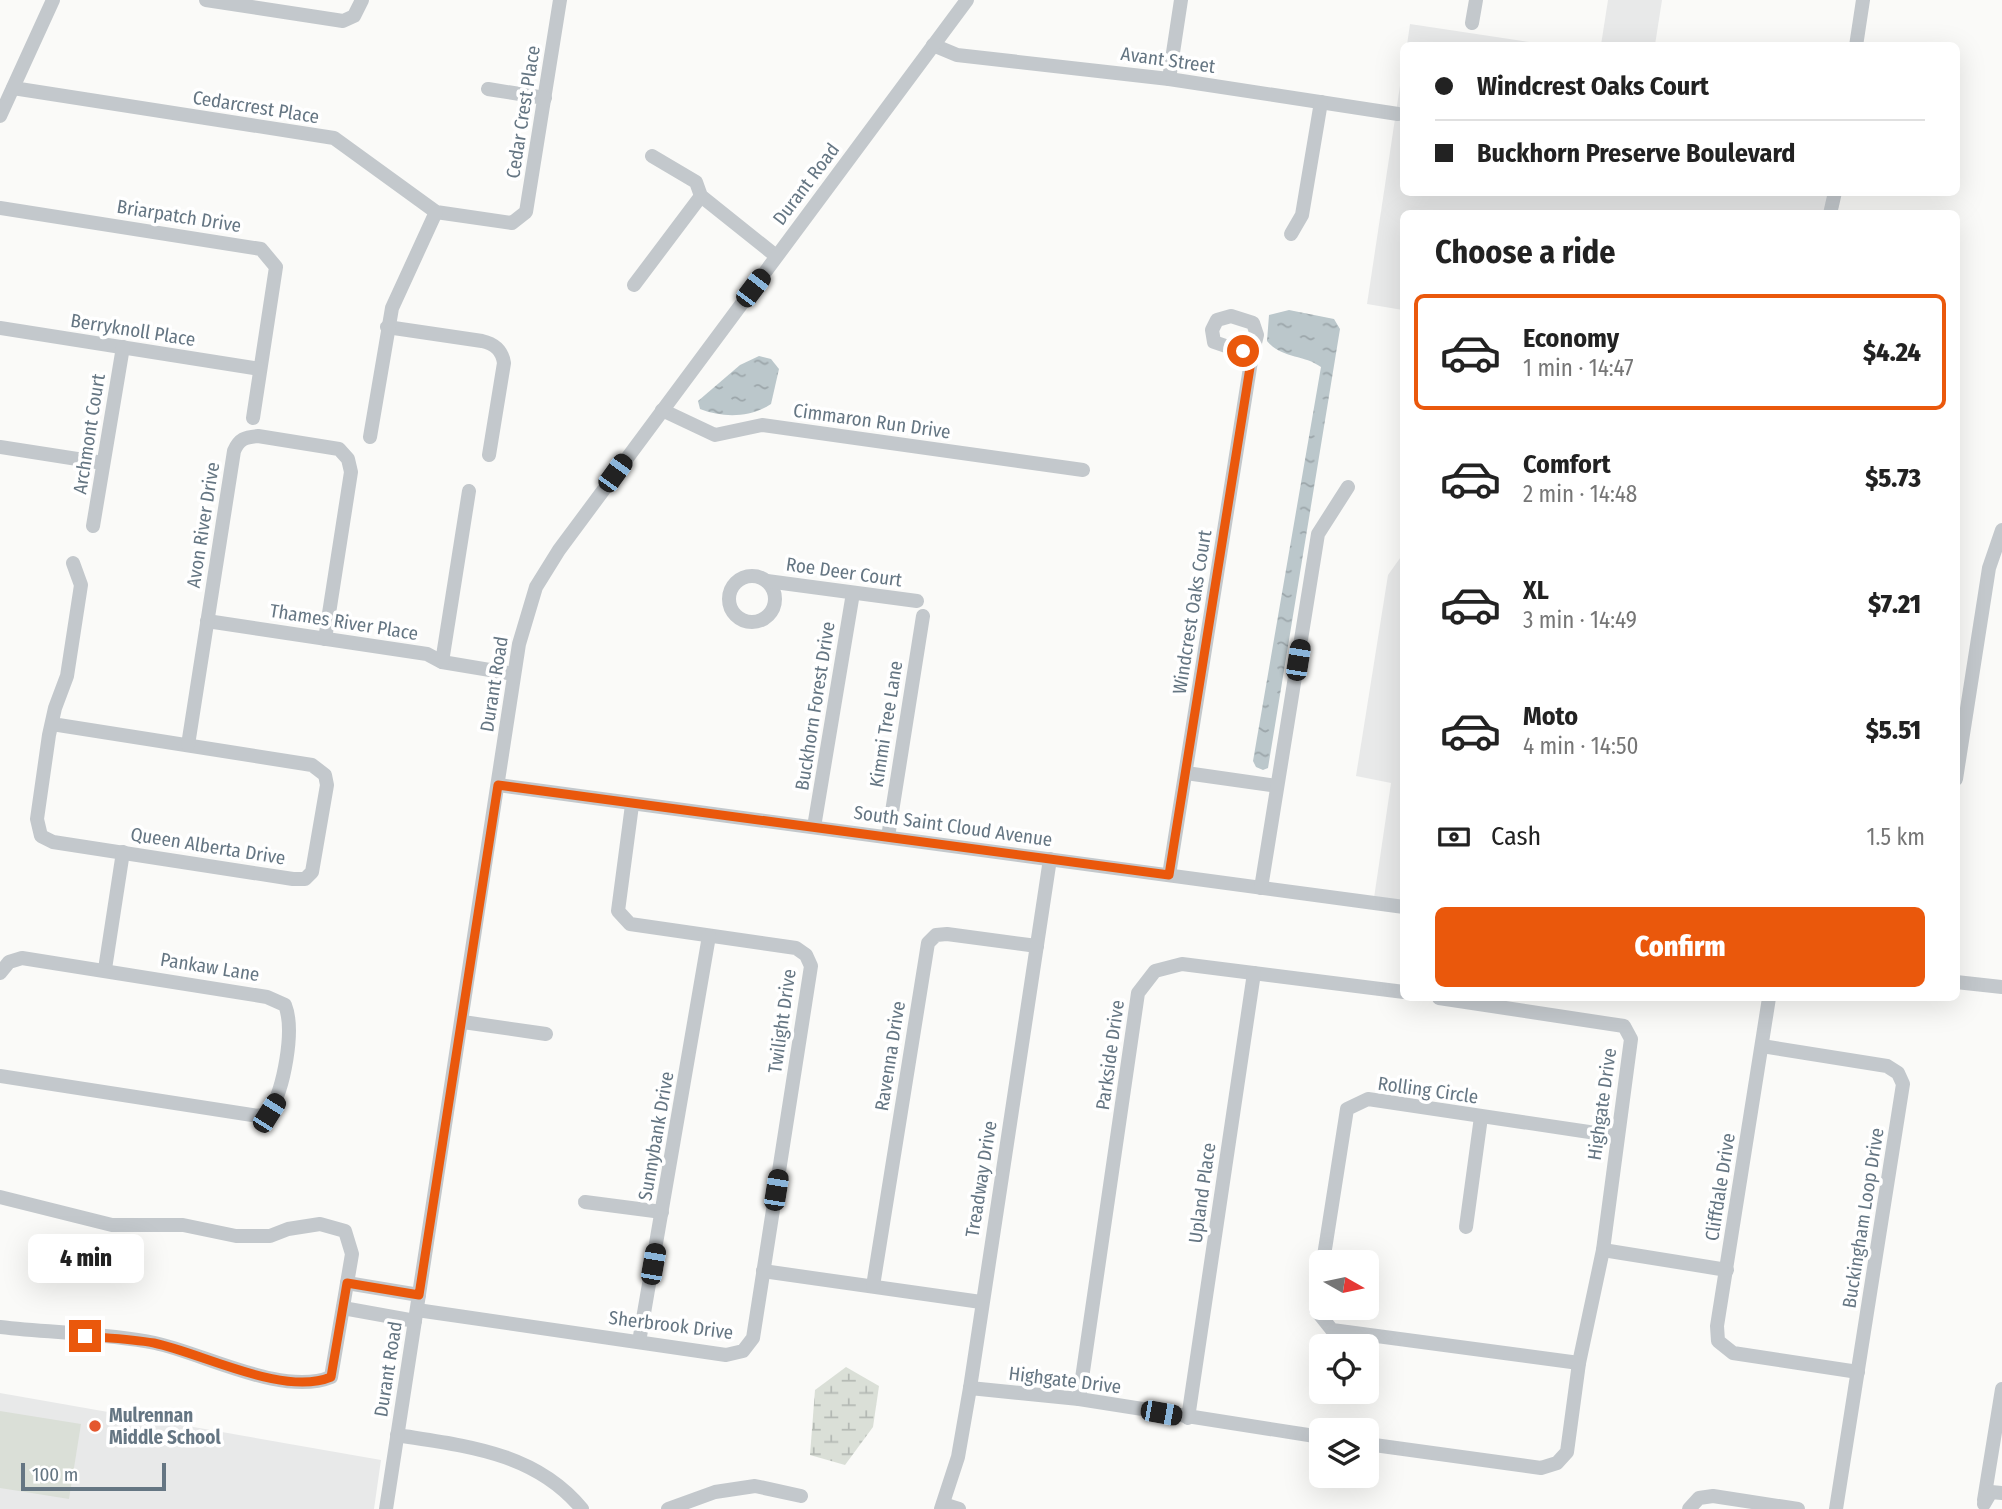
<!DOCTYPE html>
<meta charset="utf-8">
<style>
:root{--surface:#fff;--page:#f2f2f2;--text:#222;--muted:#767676;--line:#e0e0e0;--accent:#ea580c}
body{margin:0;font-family:"Fira Sans Condensed",sans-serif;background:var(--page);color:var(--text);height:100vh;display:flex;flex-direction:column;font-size:26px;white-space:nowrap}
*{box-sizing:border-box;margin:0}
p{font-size:23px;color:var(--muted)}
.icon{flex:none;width:38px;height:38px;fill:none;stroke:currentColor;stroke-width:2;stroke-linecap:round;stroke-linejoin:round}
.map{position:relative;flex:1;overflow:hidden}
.sheet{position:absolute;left:1400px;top:210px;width:560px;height:791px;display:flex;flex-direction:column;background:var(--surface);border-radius:10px;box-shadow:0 7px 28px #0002}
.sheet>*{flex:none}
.hud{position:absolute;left:1400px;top:42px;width:560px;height:154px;border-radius:10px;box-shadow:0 7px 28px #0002;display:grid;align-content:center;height:154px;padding:0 35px;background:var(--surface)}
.needle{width:46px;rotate:99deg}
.fabs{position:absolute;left:1309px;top:1250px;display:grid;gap:14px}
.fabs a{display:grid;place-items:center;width:70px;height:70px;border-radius:10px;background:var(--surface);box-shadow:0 7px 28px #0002;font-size:35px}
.scale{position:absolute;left:21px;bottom:18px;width:145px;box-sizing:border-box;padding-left:7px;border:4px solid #657683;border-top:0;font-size:19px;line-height:24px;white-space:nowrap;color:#657683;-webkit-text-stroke:5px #fff;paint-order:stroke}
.end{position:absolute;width:32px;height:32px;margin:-16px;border:9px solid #ea580c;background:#fff;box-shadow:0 0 0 4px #fff}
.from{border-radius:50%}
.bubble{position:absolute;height:49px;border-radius:10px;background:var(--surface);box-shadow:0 7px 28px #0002;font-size:23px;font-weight:800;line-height:49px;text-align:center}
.car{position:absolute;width:21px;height:42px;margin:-21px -10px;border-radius:9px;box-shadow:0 0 5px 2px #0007;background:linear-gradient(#222 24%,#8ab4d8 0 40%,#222 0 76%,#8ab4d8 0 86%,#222 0)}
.hud b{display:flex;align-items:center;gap:24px;height:66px;font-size:26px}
.hud b+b{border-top:2px solid var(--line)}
.hud i{width:18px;height:18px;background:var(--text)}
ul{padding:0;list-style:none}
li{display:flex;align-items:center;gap:21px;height:116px;margin:0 14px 10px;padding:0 21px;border:4px solid transparent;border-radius:10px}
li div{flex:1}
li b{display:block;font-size:26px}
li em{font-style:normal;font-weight:800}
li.on{border-color:var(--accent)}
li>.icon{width:63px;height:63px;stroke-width:1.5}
h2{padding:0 35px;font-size:32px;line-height:84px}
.pay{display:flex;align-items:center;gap:18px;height:77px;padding:0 35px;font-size:26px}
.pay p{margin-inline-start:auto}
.primary-button{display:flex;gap:14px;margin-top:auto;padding:14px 35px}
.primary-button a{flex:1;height:80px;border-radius:10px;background:var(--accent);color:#fff;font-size:28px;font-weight:800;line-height:80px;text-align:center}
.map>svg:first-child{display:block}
.built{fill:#e8e9e9}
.wetland{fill:url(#wetland-marsh)}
.garden{fill:#dadfd7}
.water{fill:url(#water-ripples)}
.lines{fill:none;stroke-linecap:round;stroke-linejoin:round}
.minor{stroke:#c3c8cc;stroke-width:14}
.route{stroke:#ea580c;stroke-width:9}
.poi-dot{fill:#e4572e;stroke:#fff;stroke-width:2.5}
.labels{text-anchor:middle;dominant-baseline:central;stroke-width:7;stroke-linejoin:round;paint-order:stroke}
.street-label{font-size:19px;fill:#657683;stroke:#fff}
.poi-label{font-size:19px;font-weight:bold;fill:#657683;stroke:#fff;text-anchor:start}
</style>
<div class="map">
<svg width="2002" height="1509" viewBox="0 0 2002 1509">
<defs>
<pattern id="wetland-marsh" width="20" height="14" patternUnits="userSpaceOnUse" patternTransform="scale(1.75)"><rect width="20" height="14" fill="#dadfd7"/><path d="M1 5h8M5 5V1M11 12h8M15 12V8" fill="none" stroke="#b4b9b4"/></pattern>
<pattern id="water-ripples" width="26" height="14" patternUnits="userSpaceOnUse" patternTransform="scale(1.75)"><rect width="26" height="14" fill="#bbc7cb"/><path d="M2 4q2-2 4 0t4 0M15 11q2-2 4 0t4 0" fill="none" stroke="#9ca6aa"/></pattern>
</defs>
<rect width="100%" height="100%" fill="#fafaf8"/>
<g class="built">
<polygon points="1608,0 1662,0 1655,45 1601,45"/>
<polygon points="1410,24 1536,43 1536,45 1407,45"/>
<polygon points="1403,66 1404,192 1828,193 1825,214 1404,214 1403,310 1367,304"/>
<polygon points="1403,554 1403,902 1374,898 1391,783 1356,776 1388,575"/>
<polygon points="0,1393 381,1460 374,1509 0,1509"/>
</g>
<polygon class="wetland" points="846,1367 879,1386 873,1427 845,1465 810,1455 815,1390"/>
<polygon class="garden" points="0,1411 81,1424 69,1499 0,1488"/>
<g class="water">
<path d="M1289,310L1334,319L1340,329L1268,768L1263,770L1256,767L1253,761L1321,367C1303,354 1282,359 1267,341L1269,315Z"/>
<path d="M759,356L771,359L779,369L771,404C750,418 723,418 700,409L698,401L740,365Z"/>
</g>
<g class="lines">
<g class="minor">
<polyline points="206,0 343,21 354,16 362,0"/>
<polyline points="1472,23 1476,0"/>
<polyline points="933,45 957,55 1169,79 1398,114"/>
<polyline points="1856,46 1863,0"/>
<polyline points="1169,79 1181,0"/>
<polyline points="13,88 334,138 436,212 512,223 526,212 560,0"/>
<polyline points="488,89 545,98"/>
<polyline points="0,116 53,0"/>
<polyline points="652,156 696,182 701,196 776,256"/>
<polyline points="0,208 261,249 276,267 253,418"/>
<polyline points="1830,214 1835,192"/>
<polyline points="1291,234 1302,215 1321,102"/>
<polyline points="634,285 701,196"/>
<path d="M387,327L482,341C495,344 502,350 504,363L489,455"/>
<polyline points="0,328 260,369"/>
<polyline points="662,410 715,435 762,425 1083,470"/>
<polyline points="370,437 392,308 436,212"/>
<polyline points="0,447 103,463"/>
<polyline points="93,526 123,347"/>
<circle cx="752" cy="599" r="23"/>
<polyline points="767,581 917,601"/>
<polyline points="207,621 427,654 442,662 514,674"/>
<polyline points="442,662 469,491"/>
<polyline points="52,724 312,765 325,775 327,785 312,872 305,879 293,879 53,842 41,836 37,819 49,735 55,708 67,676 81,585 73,563"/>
<path d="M188,745L234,451C239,439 245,437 258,436L339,449L348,459L351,472L325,639"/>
<polyline points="1186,773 1277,786"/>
<polyline points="1956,779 1989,568 2002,530"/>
<polyline points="498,785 1404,907"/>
<polyline points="814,827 853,593"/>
<polyline points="888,837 923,616"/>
<polyline points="1169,875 1252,355 1214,342 1212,330 1217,320 1231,316 1253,323 1257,335 1252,355"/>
<polyline points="1261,888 1318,534 1348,487"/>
<polyline points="105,969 123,852"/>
<path d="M0,973L9,962L22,958L267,997L285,1005C295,1030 284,1089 269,1113L258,1116L0,1076"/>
<polyline points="1956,982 2002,987"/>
<polyline points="1769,998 1717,1326 1718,1341 1733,1353 1858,1372"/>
<polyline points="463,1022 546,1034"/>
<polyline points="1762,1046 1887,1066 1898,1073 1903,1084 1836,1509"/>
<path d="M0,1197L112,1225H183L236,1236H270L288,1229L320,1224L345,1231L352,1254L331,1377C283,1397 203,1353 155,1343C105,1333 51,1333 0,1327"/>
<polyline points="585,1202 662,1212"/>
<polyline points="1466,1227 1481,1117"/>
<polyline points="1603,1250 1727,1270"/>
<polyline points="1323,1262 1347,1109 1368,1099 1616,1136"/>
<polyline points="763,1271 981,1302"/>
<polyline points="1321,1274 1316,1310 1332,1330 1579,1363"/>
<polyline points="347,1283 419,1295"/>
<polyline points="873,1286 928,943 936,935 947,934 1037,946"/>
<polyline points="343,1308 415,1321"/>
<polyline points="417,1310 726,1355 743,1351 753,1338 811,966 806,955 796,948 630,924 618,911 632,805"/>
<polyline points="639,1342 709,936"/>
<polyline points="970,1388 1079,1399 1321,1437"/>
<polyline points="1079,1399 1138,993 1155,971 1182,964 1404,992"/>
<polyline points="1188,1418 1254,973"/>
<path d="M397,1435C466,1446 535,1452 582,1509"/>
<polyline points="1367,1444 1541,1468 1557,1463 1567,1452 1579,1363 1603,1250 1631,1039 1624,1026 1439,998"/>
<polyline points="1984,1500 2002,1389"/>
<polyline points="943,1504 959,1509"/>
<polyline points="1984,1504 1991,1492 2002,1493"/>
<polyline points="386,1509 519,644 536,587 559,550 967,0"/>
<polyline points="668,1509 715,1492 755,1486 801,1496"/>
<polyline points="941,1509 958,1457 970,1388 1050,859"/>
<polyline points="1689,1509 1699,1498 1713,1496 1798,1509"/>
</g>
</g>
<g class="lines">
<path class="route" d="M85,1336C108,1338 131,1339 154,1343C202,1353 284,1397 331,1377L347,1283L419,1295L498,785L1169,875L1252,355L1243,351"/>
</g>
<circle class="poi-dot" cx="95" cy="1426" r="7"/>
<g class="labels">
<g class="street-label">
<text transform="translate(1168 60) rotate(8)">Avant Street</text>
<text transform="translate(256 107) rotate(9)">Cedarcrest Place</text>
<text transform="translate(523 112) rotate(-81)">Cedar Crest Place</text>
<text transform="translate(806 184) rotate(-53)">Durant Road</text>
<text transform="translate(179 216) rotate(9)">Briarpatch Drive</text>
<text transform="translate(133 330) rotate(9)">Berryknoll Place</text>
<text transform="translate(872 421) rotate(8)">Cimmaron Run Drive</text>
<text transform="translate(89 434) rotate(-81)">Archmont Court</text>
<text transform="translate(203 525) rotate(-81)">Avon River Drive</text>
<text transform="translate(844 572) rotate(8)">Roe Deer Court</text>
<text transform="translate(1192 612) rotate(-81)">Windcrest Oaks Court</text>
<text transform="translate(344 622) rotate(9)">Thames River Place</text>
<text transform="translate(494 684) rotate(-81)">Durant Road</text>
<text transform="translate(815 706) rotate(-81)">Buckhorn Forest Drive</text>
<text transform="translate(886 724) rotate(-81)">Kimmi Tree Lane</text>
<text transform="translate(953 826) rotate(8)">South Saint Cloud Avenue</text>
<text transform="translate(208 846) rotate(9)">Queen Alberta Drive</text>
<text transform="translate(210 967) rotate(9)">Pankaw Lane</text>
<text transform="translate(782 1021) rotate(-82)">Twilight Drive</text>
<text transform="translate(1110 1055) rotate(-82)">Parkside Drive</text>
<text transform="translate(890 1056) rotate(-81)">Ravenna Drive</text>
<text transform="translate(1428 1090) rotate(8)">Rolling Circle</text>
<text transform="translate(1602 1104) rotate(-82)">Highgate Drive</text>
<text transform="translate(656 1136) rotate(-80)">Sunnybank Drive</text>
<text transform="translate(981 1179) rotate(-81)">Treadway Drive</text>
<text transform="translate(1720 1187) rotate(-81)">Cliffdale Drive</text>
<text transform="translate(1202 1193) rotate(-82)">Upland Place</text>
<text transform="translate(1863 1218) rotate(-81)">Buckingham Loop Drive</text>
<text transform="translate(671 1325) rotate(7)">Sherbrook Drive</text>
<text transform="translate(388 1369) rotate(-81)">Durant Road</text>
<text transform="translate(1065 1380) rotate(7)">Highgate Drive</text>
</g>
<g class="poi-label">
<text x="109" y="1415">Mulrennan<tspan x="109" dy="22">Middle School</tspan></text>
</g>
</g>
</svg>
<div class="fabs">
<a><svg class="needle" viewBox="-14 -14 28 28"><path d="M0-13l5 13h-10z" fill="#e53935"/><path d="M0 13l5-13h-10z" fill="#767676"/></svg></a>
<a><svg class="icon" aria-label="locate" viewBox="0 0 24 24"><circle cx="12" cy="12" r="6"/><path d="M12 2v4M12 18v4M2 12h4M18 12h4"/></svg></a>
<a><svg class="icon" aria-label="layers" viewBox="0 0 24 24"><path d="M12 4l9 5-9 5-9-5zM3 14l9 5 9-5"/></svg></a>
</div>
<div class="scale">100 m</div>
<i class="end from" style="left:1243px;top:351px"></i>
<i class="end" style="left:85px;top:1336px"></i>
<div class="bubble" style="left:28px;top:1234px;width:116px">4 min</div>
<i class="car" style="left:753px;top:288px;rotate:37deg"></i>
<i class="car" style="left:615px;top:473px;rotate:36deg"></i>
<i class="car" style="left:1298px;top:660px;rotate:9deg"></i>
<i class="car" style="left:269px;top:1113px;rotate:32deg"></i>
<i class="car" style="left:776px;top:1190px;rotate:9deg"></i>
<i class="car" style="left:653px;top:1264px;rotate:10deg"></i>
<i class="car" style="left:1161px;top:1413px;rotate:100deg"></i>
<div class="hud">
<b><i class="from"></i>Windcrest Oaks Court</b>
<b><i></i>Buckhorn Preserve Boulevard</b>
</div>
<section class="sheet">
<h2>Choose a ride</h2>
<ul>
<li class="on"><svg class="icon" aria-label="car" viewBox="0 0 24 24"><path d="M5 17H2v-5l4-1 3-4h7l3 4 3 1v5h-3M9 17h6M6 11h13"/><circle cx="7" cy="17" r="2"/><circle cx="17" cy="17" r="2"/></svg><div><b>Economy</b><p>1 min · 14:47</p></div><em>$4.24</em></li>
<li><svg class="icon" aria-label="car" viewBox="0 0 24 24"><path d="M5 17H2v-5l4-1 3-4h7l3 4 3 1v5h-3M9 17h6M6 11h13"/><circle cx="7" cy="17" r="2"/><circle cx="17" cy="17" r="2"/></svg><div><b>Comfort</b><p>2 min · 14:48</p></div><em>$5.73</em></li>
<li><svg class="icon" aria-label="car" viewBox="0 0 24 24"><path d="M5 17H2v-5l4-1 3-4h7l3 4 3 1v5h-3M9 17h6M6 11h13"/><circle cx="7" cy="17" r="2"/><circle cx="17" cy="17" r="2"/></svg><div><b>XL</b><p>3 min · 14:49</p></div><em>$7.21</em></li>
<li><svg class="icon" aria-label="car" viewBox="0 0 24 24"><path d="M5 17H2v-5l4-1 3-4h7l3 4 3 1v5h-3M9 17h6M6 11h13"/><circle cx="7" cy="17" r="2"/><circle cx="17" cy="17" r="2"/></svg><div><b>Moto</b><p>4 min · 14:50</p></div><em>$5.51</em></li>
</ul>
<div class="pay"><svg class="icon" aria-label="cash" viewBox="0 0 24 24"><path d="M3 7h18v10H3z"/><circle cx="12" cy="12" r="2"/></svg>Cash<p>1.5 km</p></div>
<div class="primary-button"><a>Confirm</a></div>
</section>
</div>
